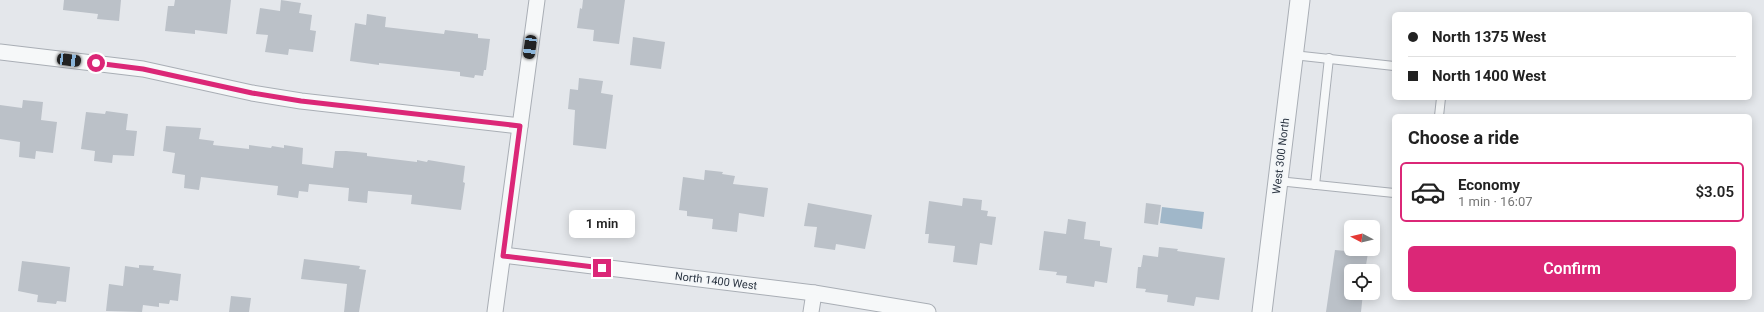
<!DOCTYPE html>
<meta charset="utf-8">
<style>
:root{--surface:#fff;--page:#f2f2f2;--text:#222;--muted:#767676;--line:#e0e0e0;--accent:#db2777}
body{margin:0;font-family:Roboto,sans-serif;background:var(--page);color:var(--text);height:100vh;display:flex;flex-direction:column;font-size:15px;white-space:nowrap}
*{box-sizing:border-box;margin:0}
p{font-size:13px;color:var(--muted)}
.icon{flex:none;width:22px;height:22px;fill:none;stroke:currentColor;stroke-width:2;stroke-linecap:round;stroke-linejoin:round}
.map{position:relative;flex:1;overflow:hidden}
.drawer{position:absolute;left:1392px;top:114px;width:360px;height:186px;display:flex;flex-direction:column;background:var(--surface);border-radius:6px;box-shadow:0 2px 10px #0003}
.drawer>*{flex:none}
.top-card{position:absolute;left:1392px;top:12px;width:360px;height:88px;border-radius:6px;box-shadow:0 2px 10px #0003;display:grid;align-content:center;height:88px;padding:0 16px;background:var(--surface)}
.needle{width:26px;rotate:277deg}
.tools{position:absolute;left:1344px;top:220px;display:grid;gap:8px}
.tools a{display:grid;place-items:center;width:36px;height:36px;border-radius:6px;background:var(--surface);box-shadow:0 2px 10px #0003;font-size:20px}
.end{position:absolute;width:18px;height:18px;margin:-9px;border:5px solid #db2777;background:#fff;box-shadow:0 0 0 2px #fff}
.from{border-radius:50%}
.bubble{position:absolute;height:28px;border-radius:6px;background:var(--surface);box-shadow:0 2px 10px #0003;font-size:13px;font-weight:600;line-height:28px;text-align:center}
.car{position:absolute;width:12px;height:24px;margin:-12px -6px;border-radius:5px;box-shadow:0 0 3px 1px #0007;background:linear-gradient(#222 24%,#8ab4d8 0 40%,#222 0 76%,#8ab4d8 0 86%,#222 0)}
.top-card b{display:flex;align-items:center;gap:14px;height:38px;font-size:15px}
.top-card b+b{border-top:1px solid var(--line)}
.top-card i{width:10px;height:10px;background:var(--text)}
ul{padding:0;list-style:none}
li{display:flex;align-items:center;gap:12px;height:60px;margin:0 8px 6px;padding:0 8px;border:2px solid transparent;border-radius:6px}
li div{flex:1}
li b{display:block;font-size:15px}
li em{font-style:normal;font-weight:600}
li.selected{border-color:var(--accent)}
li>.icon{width:36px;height:36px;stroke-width:1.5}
h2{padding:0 16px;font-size:18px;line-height:48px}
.primary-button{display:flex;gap:8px;margin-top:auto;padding:8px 16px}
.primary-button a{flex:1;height:46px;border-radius:6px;background:var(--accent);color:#fff;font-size:16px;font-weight:600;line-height:46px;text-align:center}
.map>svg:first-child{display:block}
.water{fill:#a0b7c9}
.building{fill:#bbc1c8}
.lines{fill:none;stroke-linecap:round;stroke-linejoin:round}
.service-casing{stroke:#a9aeb5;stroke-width:10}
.minor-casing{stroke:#a9aeb5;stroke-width:17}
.tertiary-casing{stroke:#a9aeb5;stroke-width:21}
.service{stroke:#f6f8f9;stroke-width:8}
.minor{stroke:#f6f8f9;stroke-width:15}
.tertiary{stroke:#f6f8f9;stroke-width:19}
.route{stroke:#db2777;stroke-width:5}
.labels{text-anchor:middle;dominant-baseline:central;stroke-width:4;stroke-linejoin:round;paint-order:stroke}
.street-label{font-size:11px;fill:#2c3643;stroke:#f3f6f8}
</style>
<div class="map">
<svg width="1764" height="312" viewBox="0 0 1764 312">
<rect width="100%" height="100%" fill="#e4e7eb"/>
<polygon class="water" points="1162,207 1204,212 1202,229 1160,223"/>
<g class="building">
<polygon points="64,0 121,0 119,21 97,19 98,14 63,10"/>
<polygon points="175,0 231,0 227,34 195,30 195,34 165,31 168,6 174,6"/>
<polygon points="281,0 301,3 299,13 312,15 310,30 316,31 313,52 289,49 288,55 265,52 268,35 256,34 260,8 280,11"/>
<polygon points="583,0 625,0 619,44 593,41 594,30 577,28 580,8 582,9"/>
<polygon points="367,14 386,17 385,27 444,34 445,30 478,34 478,38 490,39 486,70 484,70 483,76 475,75 474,78 460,76 460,72 379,63 379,65 350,61 355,23 366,25"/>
<polygon points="633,37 665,42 661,69 630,65"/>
<polygon points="579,78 603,81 601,93 613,95 606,149 573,145 575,110 568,109 570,89 578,90"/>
<polygon points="23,100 43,102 41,120 57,122 53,153 36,151 35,159 19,157 20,142 0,139 0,105 22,108"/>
<polygon points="106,111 128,114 126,130 137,131 134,156 113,155 112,163 94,161 95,151 81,149 86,112 105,114"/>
<polygon points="166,126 201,128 199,139 214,141 213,145 249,149 249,145 271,148 272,146 284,148 284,145 303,148 302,164 333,168 335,151 346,151 367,153 367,156 417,162 417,160 427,162 428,160 465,166 463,182 465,183 461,210 411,204 412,195 368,191 367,203 348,201 349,188 309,184 308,192 299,191 298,198 277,195 278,186 201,177 199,190 184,188 185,175 172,173 175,153 163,151"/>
<polygon points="705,170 723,172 722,174 735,176 733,184 768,188 764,217 739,213 737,232 712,229 713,219 687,216 687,211 679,210 683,177 704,180"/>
<polygon points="963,198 982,200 981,210 988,211 987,216 996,217 992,245 980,243 977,265 953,262 955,246 928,243 929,234 925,234 929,201 962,206"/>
<polygon points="808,203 872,215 865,249 836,244 835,250 814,247 817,227 804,226"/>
<polygon points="1146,203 1161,205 1158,225 1144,223"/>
<polygon points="1068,219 1086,222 1084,239 1100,241 1100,246 1112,248 1107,283 1095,281 1094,287 1066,283 1067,276 1056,275 1057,272 1039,270 1044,231 1066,234"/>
<polygon points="1159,247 1178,249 1177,251 1225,258 1219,300 1196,297 1194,306 1167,302 1168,295 1145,292 1146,289 1136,288 1138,267 1141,267 1143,255 1158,257"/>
<polygon points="1335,250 1368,253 1365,271 1351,271 1351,293 1363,293 1361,312 1326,312"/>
<polygon points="304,259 360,266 359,269 366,270 359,312 344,312 347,284 301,279"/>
<polygon points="22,261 70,267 66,302 57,301 56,304 37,302 38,295 18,291"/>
<polygon points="139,265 154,266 153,270 181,274 178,301 170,300 169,304 159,303 159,307 143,305 142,312 106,311 109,284 123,286 125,266 139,268"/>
<polygon points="231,296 251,298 249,312 229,312"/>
</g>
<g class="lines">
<defs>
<g id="service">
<polyline points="1293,55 1394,66"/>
<polyline points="1439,116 1441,98"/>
<polyline points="1278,181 1394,193"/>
<polyline points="1315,185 1329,58"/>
</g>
<g id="minor">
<polyline points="0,52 143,69 252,93 301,101 520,126"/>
<polyline points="503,255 814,293 928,312"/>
<polyline points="495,312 537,0"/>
<polyline points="811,312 814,293"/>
</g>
<polyline id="tertiary" points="1262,312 1300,0"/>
</defs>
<use href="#service" class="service-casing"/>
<use href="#minor" class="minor-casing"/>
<use href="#tertiary" class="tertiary-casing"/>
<use href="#service" class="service"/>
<use href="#minor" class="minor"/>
<use href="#tertiary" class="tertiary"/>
</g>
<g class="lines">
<polyline class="route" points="96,63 143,69 252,93 301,101 520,126 503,256 602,268"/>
</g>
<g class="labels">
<g class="street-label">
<text transform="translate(1281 156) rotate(-83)">West 300 North</text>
<text transform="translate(716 281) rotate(7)">North 1400 West</text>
</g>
</g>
</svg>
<div class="tools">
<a><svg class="needle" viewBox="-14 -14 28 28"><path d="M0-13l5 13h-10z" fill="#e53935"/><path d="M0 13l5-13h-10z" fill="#767676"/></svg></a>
<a><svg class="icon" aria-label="locate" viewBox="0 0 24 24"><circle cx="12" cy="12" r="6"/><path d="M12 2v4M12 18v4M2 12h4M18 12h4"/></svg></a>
</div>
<i class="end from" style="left:96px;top:63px"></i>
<i class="end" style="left:602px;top:268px"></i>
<div class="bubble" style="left:569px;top:210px;width:66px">1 min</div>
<i class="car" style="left:530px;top:47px;rotate:188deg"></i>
<i class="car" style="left:69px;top:60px;rotate:97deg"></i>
<div class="top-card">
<b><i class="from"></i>North 1375 West</b>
<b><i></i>North 1400 West</b>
</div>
<section class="drawer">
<h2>Choose a ride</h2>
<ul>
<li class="selected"><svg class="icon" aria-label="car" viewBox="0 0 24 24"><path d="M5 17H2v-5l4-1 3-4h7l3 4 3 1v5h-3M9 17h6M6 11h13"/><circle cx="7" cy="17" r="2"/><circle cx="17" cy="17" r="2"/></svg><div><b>Economy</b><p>1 min · 16:07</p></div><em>$3.05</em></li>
</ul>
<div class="primary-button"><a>Confirm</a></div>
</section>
</div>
